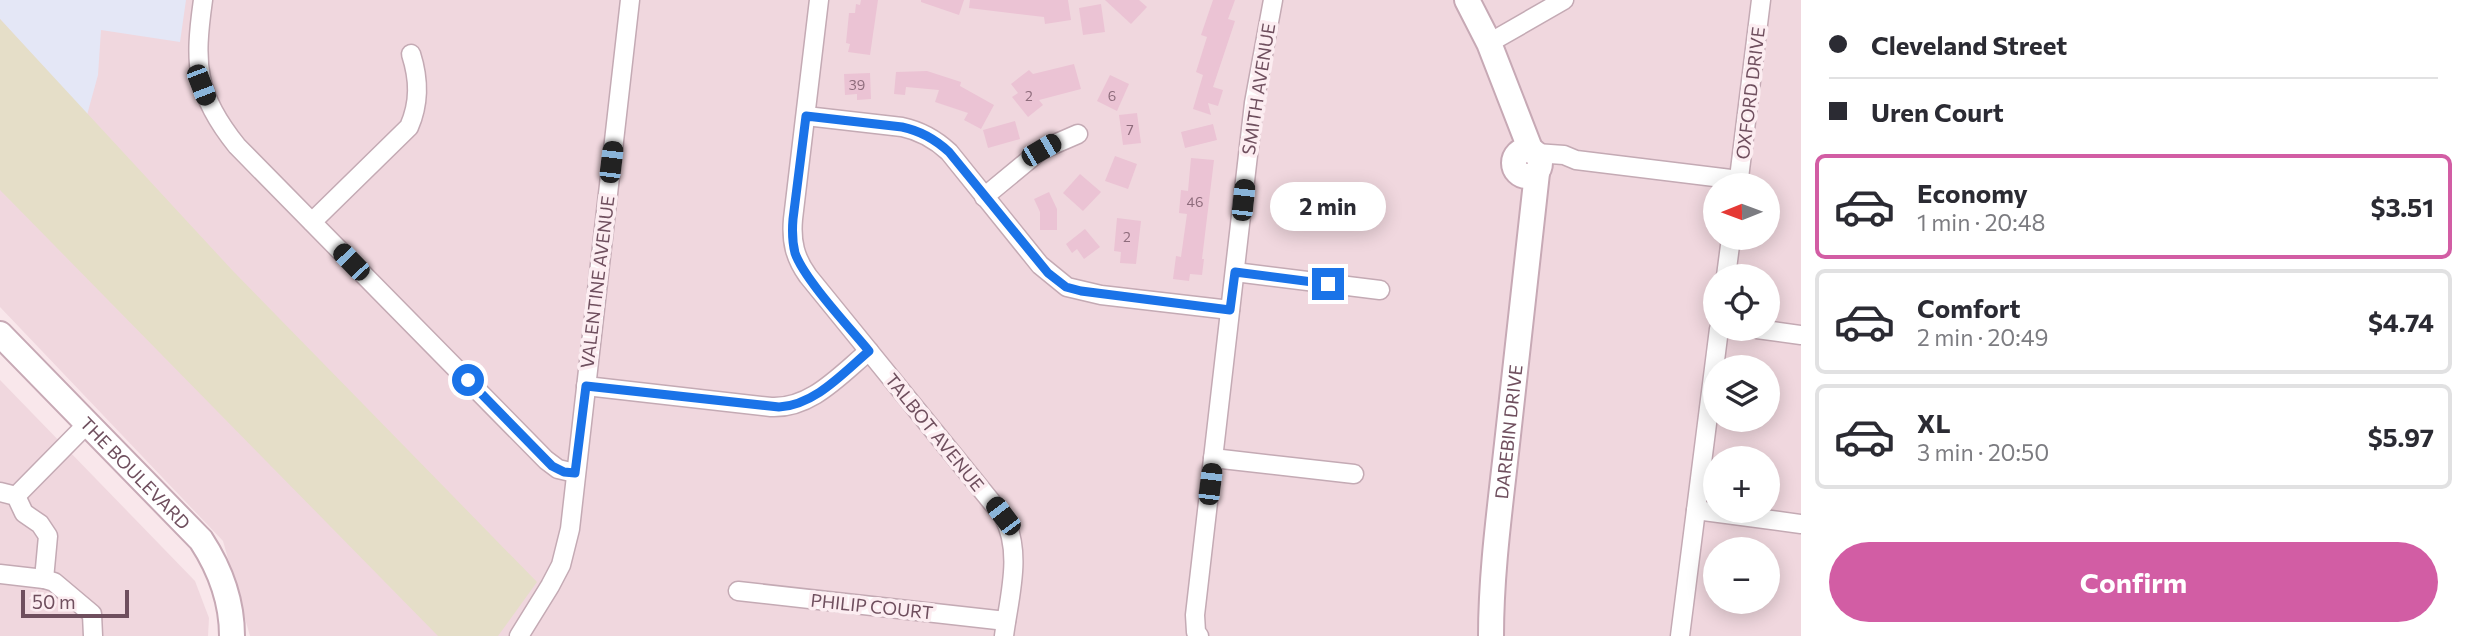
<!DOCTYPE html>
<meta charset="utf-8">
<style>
:root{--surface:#fff;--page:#f7f7f7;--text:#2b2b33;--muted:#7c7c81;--line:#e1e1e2;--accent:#d25da4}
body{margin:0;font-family:Commissioner,sans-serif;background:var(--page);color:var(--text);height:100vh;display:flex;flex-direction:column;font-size:26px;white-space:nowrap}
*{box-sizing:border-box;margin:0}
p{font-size:23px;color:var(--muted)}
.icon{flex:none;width:38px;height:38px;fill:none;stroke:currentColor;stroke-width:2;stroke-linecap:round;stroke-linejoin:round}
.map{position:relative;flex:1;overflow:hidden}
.panel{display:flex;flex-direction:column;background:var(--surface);width:665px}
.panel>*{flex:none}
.banner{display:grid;align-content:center;height:154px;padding:0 28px;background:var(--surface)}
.needle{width:46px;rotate:269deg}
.fabs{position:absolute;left:1703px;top:173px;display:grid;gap:14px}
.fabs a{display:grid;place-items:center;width:77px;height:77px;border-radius:50%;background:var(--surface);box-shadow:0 4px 18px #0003;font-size:35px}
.scale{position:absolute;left:21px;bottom:18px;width:108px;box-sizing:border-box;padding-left:7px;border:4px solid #6f4f5e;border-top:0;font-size:19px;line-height:24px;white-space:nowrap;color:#6f4f5e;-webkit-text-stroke:5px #fcedf1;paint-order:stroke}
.end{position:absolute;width:32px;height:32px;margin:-16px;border:9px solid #1a73e8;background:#fff;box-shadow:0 0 0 4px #fff}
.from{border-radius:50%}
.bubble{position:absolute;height:49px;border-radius:24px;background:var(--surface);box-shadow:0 4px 18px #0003;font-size:23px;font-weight:700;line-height:49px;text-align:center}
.car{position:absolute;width:21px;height:42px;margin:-21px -10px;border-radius:9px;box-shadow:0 0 5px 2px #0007;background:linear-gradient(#222 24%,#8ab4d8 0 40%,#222 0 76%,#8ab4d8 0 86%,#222 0)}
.banner b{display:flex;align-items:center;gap:24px;height:66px;font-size:26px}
.banner b+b{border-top:2px solid var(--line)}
.banner i{width:18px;height:18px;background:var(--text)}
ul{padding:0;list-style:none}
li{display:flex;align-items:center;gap:21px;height:105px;margin:0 14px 10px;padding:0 14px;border:4px solid var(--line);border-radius:10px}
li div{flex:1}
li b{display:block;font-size:26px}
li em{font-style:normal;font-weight:700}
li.selected{border-color:var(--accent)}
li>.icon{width:63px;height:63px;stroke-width:1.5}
.cta{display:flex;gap:14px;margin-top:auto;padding:14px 28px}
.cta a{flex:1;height:80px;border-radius:42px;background:var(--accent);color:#fff;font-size:28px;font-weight:700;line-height:80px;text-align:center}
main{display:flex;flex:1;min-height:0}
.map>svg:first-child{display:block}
.residential{fill:#f0d7de;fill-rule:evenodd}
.education{fill:#e4e7f6}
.green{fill:#e5dec8}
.building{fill:#ebc3d4}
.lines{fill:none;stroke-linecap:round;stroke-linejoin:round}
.street-casing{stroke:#c4aab4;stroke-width:21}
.secondary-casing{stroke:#c7a9b5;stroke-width:28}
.street{stroke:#fff;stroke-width:18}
.secondary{stroke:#fff;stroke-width:24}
.route{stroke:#1a73e8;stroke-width:9}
.labels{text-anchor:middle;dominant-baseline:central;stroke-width:7;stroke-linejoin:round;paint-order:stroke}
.number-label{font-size:14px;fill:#8e6c7c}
.street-label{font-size:18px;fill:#6f4f5e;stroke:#fcedf1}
</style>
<main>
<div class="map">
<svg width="1801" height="636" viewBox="0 0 1801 636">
<rect width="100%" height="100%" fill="#f9e7eb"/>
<g class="residential">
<path d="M0,0H1801V636H250L223,541L0,307ZM1715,186H1768V238H1715ZM1715,276H1768V329H1715ZM1715,368H1768V420H1715ZM1715,458H1768V511H1715ZM1715,550H1768V602H1715Z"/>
<polygon points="0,380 195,581 209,618 208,636 0,636"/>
</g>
<polygon class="education" points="0,0 186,0 180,42 101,30 98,75 87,115 0,19"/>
<polygon class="green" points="0,19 233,271 537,582 498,636 438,636 0,190"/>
<g class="building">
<polygon points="861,0 878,0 870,55 848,52 850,44 846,43 849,13 855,13 856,4 860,5"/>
<polygon points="921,0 964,0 959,15 921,2"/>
<polygon points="970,0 1068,0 1071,20 1045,24 1044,17 969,8"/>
<polygon points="1105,0 1139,0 1147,7 1131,24"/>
<polygon points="1213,0 1235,0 1228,19 1235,21 1213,87 1223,90 1218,106 1208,103 1211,115 1193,109 1203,75 1196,72 1207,37 1201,35"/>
<polygon points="1101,4 1105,32 1083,35 1079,8"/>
<polygon points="1074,64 1081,89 1039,100 1043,105 1028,117 1012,97 1018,93 1011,84 1029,70 1033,74"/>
<polygon points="927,71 961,82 960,86 994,105 981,129 964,120 968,113 935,102 939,90 906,87 905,95 894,94 896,72"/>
<polygon points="870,73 871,99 857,100 857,94 845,95 844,74"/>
<polygon points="1110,75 1129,84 1117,111 1097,101"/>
<polygon points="1137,113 1141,143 1123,145 1119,115"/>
<polygon points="1015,121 1020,139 988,148 983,130"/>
<polygon points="1213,124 1217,140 1185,148 1181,132"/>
<polygon points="1115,156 1137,164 1128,189 1105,181"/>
<polygon points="1191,158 1214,160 1202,259 1204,259 1202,275 1190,274 1189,281 1173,279 1176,256 1181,257 1187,214 1179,213 1181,190 1188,191"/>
<polygon points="1080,174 1101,192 1083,211 1063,193"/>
<polygon points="1049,192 1057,209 1057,230 1040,230 1040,212 1034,199"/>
<polygon points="1117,218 1141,221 1136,264 1120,263 1121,252 1114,251"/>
<polygon points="1085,229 1100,247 1084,259 1077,249 1072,253 1066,244"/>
</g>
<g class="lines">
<defs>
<g id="street">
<path d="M203,0C194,64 195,94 237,146L546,460L558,469L575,473"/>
<path d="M819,0L793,219C791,242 795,258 808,276L1003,516C1023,552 1009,597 1004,636"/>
<polyline points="1489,43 1564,0"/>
<path d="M806,116L902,127C921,131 935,139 949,152L1040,265L1067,287L1101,295L1230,310"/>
<polyline points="1536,153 1564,155 1576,160 1739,180"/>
<polyline points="1738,186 1761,0"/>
<polyline points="984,197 1041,150 1078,134"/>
<path d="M312,222L409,127C420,102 419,79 411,54"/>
<polyline points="1235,272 1380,290"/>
<polyline points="1726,276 1731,238"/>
<polyline points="1757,329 1801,335"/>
<path d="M586,386L771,407C811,409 840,375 869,351"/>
<polyline points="1213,458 1354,474"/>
<polyline points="0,492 16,496 24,513 40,524 48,536 44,579 0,574"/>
<polyline points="16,496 88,423"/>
<polyline points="1696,510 1801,524"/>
<polyline points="44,579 54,582 92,614 93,636"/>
<polyline points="738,591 1006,621"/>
<polyline points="519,636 550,586 561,565 570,529 630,0"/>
<polyline points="1199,636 1196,632 1195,615 1254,103 1273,0"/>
<polyline points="1680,636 1719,329"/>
</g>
<g id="secondary">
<polyline points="1467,0 1489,43 1531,151"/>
<circle cx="1527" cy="163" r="13"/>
<path id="s1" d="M0,334L201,540C220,569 232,601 232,636"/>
<path id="s2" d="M1491,636C1491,572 1500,508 1507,444C1517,353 1527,263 1537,173"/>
</g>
</defs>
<use href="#street" class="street-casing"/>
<use href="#secondary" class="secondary-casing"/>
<use href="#street" class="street"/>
<use href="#secondary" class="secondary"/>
</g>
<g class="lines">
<path class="route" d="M468,380L552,466L564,472L575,473L586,386L779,407C815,405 843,373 869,351C850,328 804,279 795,253C792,241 792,231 793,219L806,116L902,127C921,131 935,139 949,152L1048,273L1066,287L1081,291L1230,310L1235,272L1328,284"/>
</g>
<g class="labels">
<g class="number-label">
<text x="857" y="84">39</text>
<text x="1029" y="95">2</text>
<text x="1112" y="95">6</text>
<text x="1130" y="129">7</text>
<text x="1195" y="201">46</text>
<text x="1127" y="236">2</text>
</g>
<g class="street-label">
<text transform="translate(1258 89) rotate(-81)">SMITH AVENUE</text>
<text transform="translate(1750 93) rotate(-83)">OXFORD DRIVE</text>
<text transform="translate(597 282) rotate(-83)">VALENTINE AVENUE</text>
<text transform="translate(935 432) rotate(51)">TALBOT AVENUE</text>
<text stroke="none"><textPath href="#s2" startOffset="205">DAREBIN DRIVE</textPath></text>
<text stroke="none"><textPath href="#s1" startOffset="194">THE BOULEVARD</textPath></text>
<text transform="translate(872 606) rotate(6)">PHILIP COURT</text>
</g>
</g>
</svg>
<div class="fabs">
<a><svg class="needle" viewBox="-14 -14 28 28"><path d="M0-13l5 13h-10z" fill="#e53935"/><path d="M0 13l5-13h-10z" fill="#7c7c81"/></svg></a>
<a><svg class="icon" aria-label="locate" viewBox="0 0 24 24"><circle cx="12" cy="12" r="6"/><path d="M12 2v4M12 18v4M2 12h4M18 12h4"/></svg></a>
<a><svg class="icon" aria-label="layers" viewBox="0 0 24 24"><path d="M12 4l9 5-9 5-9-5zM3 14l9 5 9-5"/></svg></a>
<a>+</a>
<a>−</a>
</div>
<div class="scale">50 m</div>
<i class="end from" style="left:468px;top:380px"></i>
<i class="end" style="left:1328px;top:284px"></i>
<div class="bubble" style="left:1270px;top:182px;width:116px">2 min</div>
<i class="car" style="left:201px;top:85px;rotate:159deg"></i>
<i class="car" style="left:1041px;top:150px;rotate:60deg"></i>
<i class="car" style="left:611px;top:162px;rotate:7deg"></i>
<i class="car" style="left:1243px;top:200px;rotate:6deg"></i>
<i class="car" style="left:351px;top:262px;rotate:316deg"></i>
<i class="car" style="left:1210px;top:484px;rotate:7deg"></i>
<i class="car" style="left:1003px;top:516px;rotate:323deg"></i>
</div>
<section class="panel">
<div class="banner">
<b><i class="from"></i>Cleveland Street</b>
<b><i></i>Uren Court</b>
</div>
<ul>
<li class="selected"><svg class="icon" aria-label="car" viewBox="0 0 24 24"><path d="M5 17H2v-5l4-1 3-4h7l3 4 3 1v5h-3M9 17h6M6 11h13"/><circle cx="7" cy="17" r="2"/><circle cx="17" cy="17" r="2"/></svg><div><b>Economy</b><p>1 min · 20:48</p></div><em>$3.51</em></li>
<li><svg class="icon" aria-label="car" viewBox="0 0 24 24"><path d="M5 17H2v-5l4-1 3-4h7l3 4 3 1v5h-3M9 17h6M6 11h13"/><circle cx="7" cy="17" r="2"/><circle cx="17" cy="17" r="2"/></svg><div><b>Comfort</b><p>2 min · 20:49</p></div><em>$4.74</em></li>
<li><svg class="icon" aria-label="car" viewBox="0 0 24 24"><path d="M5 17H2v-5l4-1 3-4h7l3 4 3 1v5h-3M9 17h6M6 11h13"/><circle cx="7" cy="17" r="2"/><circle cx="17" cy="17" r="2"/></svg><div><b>XL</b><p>3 min · 20:50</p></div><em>$5.97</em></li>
</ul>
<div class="cta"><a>Confirm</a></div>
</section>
</main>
